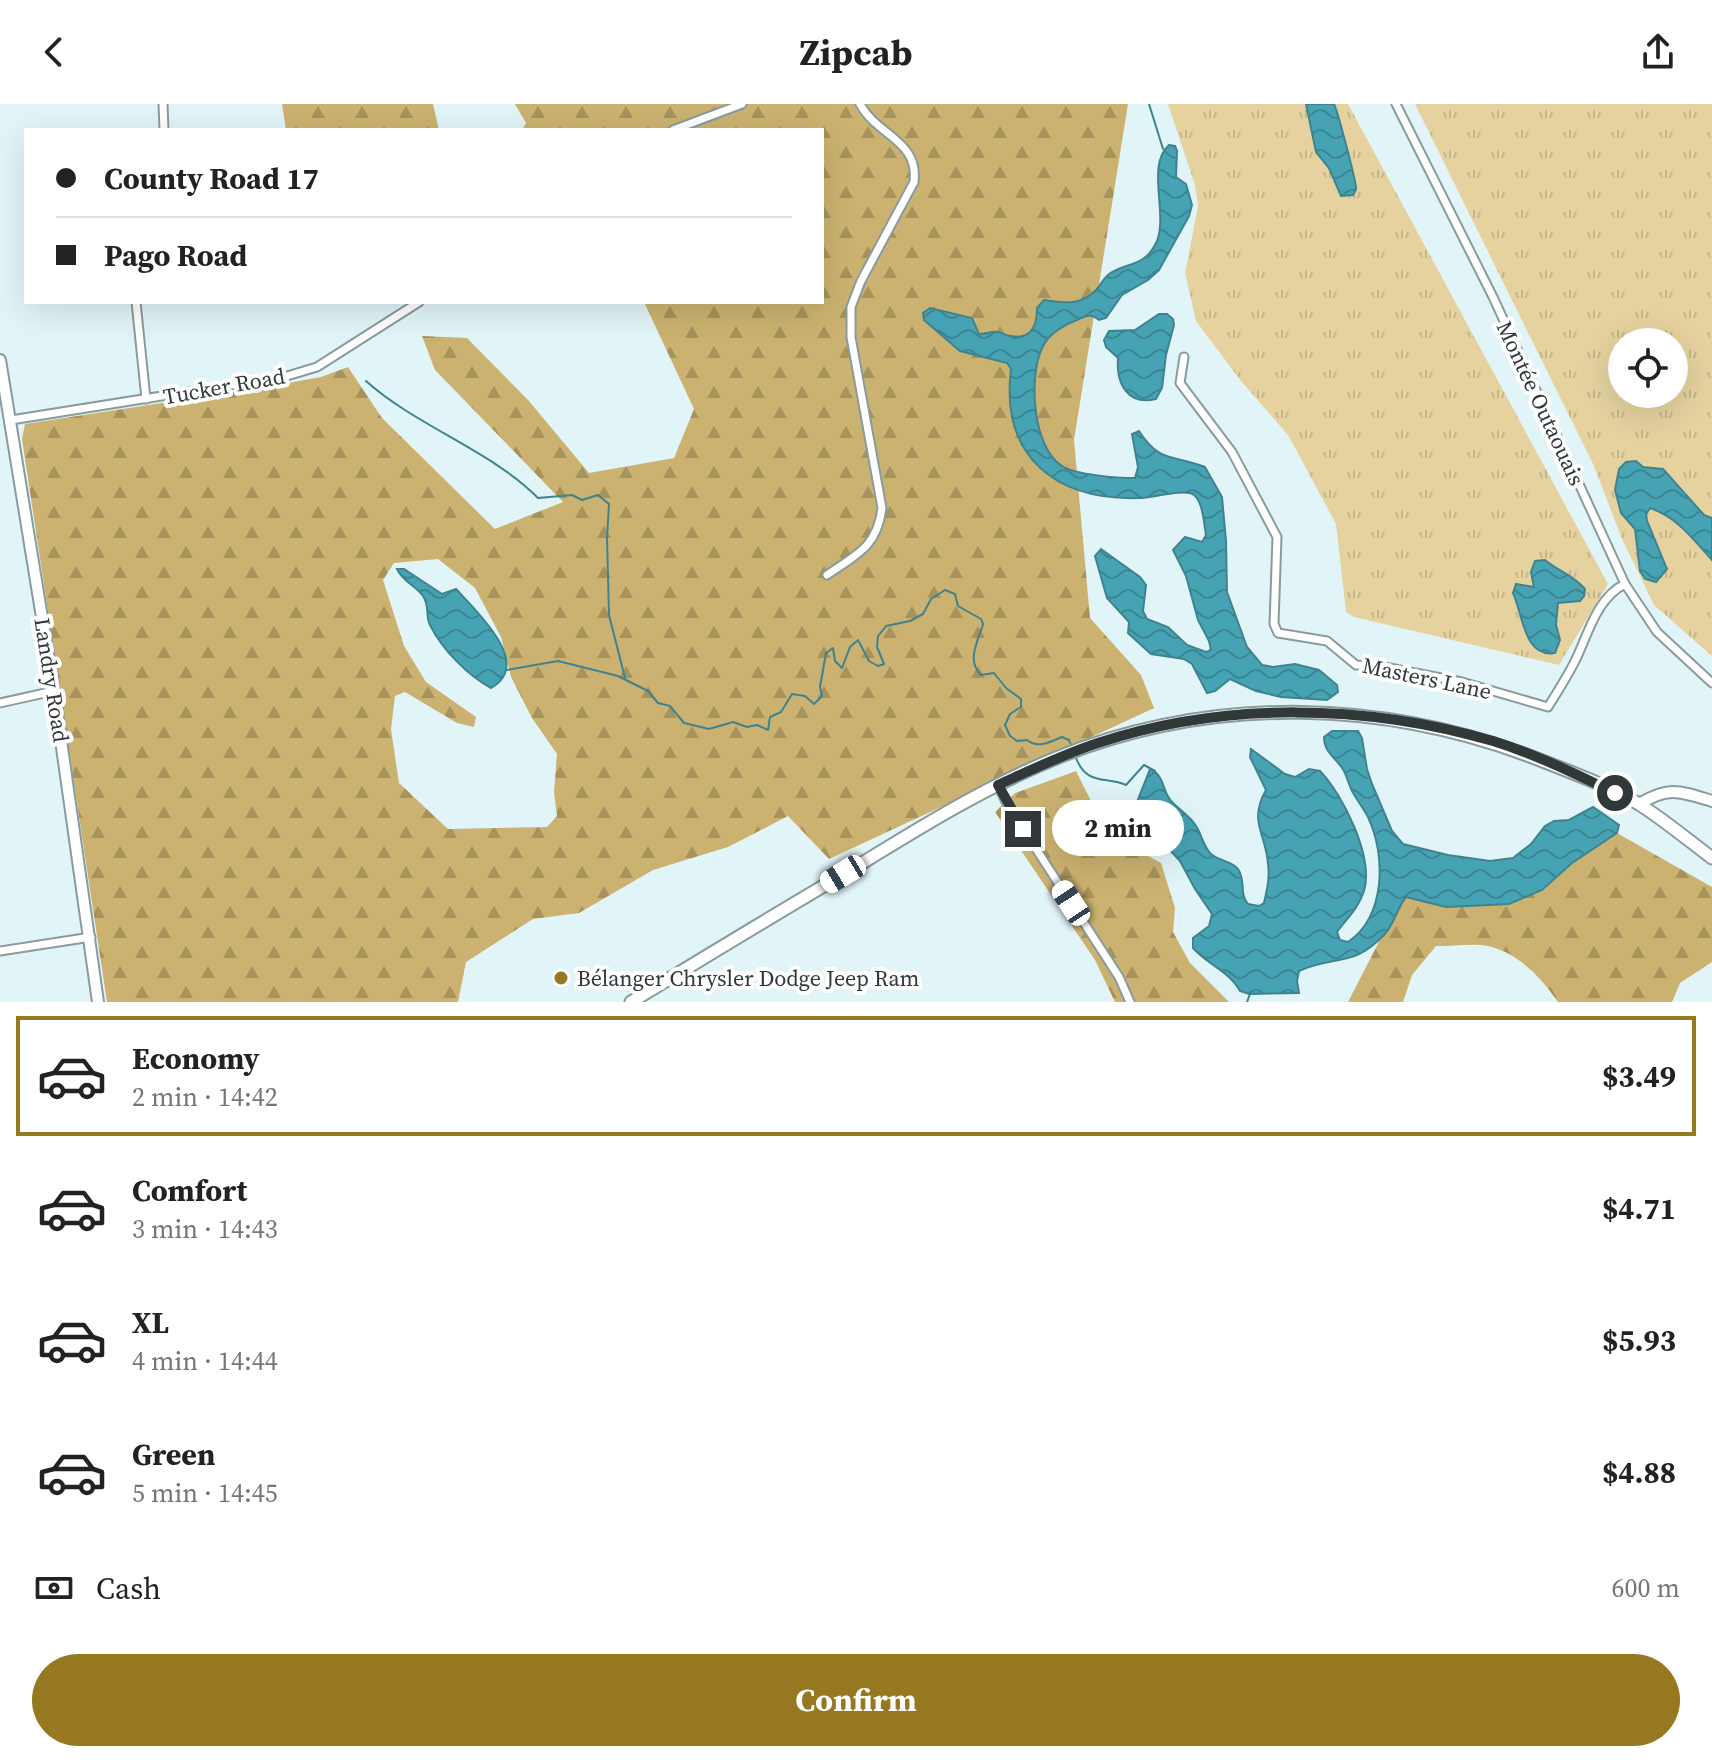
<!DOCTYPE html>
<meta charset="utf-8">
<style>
:root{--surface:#fff;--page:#f6f6f6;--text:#222;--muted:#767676;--line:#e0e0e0;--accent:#95781f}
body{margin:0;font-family:"Source Serif 4",serif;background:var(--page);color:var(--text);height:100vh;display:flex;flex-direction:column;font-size:30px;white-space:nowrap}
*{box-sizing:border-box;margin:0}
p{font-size:26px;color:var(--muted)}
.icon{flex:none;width:44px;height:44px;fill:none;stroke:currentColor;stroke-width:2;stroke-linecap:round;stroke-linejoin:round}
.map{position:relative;height:898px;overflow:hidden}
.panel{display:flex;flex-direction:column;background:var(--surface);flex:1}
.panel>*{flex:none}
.guide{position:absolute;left:24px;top:24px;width:800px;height:176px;border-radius:0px;box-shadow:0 8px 32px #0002;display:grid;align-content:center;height:176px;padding:0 32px;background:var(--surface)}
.fabs{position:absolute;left:1608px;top:224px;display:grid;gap:16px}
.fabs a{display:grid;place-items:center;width:80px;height:80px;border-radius:50%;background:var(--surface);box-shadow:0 8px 32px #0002;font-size:40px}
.end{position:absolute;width:36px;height:36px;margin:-18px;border:10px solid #30383a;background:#fff;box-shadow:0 0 0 4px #fff}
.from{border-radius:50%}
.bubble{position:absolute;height:56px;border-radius:28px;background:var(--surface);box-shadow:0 8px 32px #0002;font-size:26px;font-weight:700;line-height:56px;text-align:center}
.car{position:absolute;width:24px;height:48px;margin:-24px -12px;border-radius:10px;box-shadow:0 0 6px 2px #0007;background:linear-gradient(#fff 24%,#345 0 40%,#fff 0 76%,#345 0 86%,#fff 0)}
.guide b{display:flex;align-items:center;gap:28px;height:76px;font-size:30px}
.guide b+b{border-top:2px solid var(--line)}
.guide i{width:20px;height:20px;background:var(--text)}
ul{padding:14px 0 0;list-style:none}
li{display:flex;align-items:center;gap:24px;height:120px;margin:0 16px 12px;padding:0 16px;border:4px solid transparent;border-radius:0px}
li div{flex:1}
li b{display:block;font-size:30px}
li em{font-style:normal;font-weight:700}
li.on{border-color:var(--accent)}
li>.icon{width:72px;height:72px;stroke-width:1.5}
.pay{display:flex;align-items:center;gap:20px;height:88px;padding:0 32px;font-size:30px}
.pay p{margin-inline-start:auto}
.cta{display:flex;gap:16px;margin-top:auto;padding:16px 32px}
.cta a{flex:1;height:92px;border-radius:48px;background:var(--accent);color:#fff;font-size:32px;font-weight:700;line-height:92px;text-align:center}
header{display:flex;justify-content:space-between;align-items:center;height:104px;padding:0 32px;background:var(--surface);font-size:36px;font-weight:700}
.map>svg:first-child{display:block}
.grass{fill:url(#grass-tufts);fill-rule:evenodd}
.forest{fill:url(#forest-firs);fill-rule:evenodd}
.water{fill:url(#water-waves);stroke:#3f838f;stroke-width:2}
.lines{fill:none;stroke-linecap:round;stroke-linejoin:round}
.stream{stroke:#3f838f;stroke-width:2}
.street-casing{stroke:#899b9f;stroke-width:11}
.secondary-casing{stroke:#899b9f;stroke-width:14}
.primary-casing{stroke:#899b9f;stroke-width:15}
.street{stroke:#fff;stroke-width:7}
.secondary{stroke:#fff;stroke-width:10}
.primary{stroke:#fff;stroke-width:11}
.route{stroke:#30383a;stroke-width:10}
.poi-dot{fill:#95781f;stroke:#fefefe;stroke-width:3}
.labels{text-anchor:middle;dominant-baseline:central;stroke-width:8;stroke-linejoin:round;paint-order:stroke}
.street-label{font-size:22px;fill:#30383a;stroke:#fefefe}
.poi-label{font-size:22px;fill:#30383a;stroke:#fefefe;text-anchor:start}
</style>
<header><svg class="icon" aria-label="back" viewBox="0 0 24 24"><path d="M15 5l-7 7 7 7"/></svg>Zipcab<svg class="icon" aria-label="share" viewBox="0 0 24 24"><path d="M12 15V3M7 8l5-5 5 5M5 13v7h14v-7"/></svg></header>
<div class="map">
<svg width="1712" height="898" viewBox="0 0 1712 898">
<defs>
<pattern id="grass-tufts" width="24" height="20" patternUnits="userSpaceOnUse" patternTransform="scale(2)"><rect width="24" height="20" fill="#e5d29f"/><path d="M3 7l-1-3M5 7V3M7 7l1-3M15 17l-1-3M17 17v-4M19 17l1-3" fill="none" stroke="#c5b58a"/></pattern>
<pattern id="forest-firs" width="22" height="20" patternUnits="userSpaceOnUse" patternTransform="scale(2)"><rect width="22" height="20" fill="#cbb270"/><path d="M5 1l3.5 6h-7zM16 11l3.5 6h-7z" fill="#a5925d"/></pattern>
<pattern id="water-waves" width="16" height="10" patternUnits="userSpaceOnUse" patternTransform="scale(2)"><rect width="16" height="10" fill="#46a3b4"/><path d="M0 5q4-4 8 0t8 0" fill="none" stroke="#3b8693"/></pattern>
</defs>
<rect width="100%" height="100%" fill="#e1f5f9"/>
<g class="grass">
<polygon points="1168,0 1348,0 1608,480 1559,561 1354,513 1346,508 1336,420 1288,331 1241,277 1196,217 1185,169 1198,102 1195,81"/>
<path d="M1415,0H1712V552L1654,501L1622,435L1594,362ZM1622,238H1674V290H1622Z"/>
</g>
<g class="forest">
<polygon points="282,0 433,0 439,26 286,26"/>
<path d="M515,0H1128L1074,336L1090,514L1141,571L1154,604L829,755L788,712L728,743L653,766L579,809L533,815L466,858L458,898H107L22,335L25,320L266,283L321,273L348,263L382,314L495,425L563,398L435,266L422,232L467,234L529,297L589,369L674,354L694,305L644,198H822V26H522L526,19ZM438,455L475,484L501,533L511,573L532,614L557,650L554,688L557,712L547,723L448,725L399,679L391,625L395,592L405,588L457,619L474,623L476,613L426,578L404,542L383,476L394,459Z"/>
<polygon points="1076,667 1100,715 1117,735 1161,759 1175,804 1173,828 1190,859 1229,898 1115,898 1095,856 995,708 1015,689"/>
<path d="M1617,729L1712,783V858L1680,879L1672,898H1558C1541,874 1519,849 1488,842C1473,839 1452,842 1436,842L1412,871L1403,898H1348L1382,832L1406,793L1446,803L1509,800L1542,786L1572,759Z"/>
</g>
<g class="water">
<path d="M1306,0H1334C1337,5 1357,80 1356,85C1356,87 1354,89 1353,91L1341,92L1329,64L1316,48Z"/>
<path d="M1169,41L1175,42L1177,47L1176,73L1186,80L1192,101L1189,112L1159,166L1148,176L1122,191L1106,214L1099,216C1090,209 1086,212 1077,216C1065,220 1049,230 1043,242C1028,271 1032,343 1062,362C1076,371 1118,374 1135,374L1138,363L1132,330L1139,327C1159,359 1174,351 1205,363L1222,393L1226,437L1227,488L1247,543L1262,561L1273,563L1295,560L1319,566L1337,581L1338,588L1327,596L1281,593L1256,587L1230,575L1215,587L1207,589L1192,560L1184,555L1151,550L1128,529L1129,518L1107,494L1095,452L1101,445L1140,473L1146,481L1143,507L1147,515L1168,523L1187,541L1206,548L1211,546L1209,537L1198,516L1186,472L1173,446L1185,433L1202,438L1206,431C1204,420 1203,398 1194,391C1185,384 1152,394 1140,394C1056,397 1000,353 1011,265L1007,259L960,247L924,216L923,209L930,204L972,214L979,230C985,230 992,227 998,228C1003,229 1007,232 1011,232C1032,236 1037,221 1037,204L1044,196C1064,199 1081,202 1096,186C1101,181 1102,176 1108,171C1123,158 1145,165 1157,137C1168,109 1146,61 1169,41Z"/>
<path d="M1159,210H1167L1173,215L1174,221L1166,251L1162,284L1156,295C1128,302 1116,280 1118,254L1106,243L1104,236L1109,227L1135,226Z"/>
<path d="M1636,357L1643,363L1663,365L1704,411L1712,414V456C1693,435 1677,413 1650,404L1646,410L1647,417L1667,465L1656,478L1645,475L1640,467L1635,425L1621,409L1615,386L1619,365L1626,358Z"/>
<path d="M1545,456C1558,467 1573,471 1585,485L1584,492L1580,497L1558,499L1556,521L1560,536L1555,549C1524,554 1523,511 1513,489L1516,480L1534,483L1531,468L1535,457Z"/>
<path d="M397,465H404L442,490L456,485C476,507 534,560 491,584C467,571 442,545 430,521C425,511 430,502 423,492C415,481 403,478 397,465Z"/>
<path d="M1332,627H1358L1362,634L1367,665L1372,680L1392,727L1403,740L1448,751L1490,757L1513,754L1531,740L1545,722L1554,717L1569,716L1593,703L1619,721L1617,729L1572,759L1542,786L1509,800L1446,803L1406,793C1397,804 1394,821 1384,831C1351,865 1336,850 1299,867L1297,877L1299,889L1249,890L1240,887C1230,868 1207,860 1193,844V834L1209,822L1212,810L1195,785L1180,757L1168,744L1117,725L1113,720L1115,714L1135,703L1150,665C1167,673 1161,690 1174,700C1181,707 1191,713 1196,722C1202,731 1203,742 1211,750C1219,757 1232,757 1238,765C1246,776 1239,790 1248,800L1259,802L1264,799C1267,786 1270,773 1268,760C1266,729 1248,718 1266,686L1250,653L1251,645L1285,670L1295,673L1309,665L1320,667C1343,691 1374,753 1364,787C1358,805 1347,814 1337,828L1340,836L1348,838C1386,812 1386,751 1368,713C1363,704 1357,696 1352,687C1348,679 1347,671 1342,664C1335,653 1324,648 1324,633Z"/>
</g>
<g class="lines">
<g class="stream">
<polyline points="1149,0 1163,45"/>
<path d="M366,277C416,322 492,347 538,394L572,391L582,396L598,391L609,400L607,434L609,511L625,574"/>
<path d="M507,566L558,557L618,572L648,587L658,599L670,602L684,619L709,625L733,618L747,623L757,621L768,626L770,613L781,608L792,590L805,592L814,600L822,592L820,583L826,549L833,544L835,557L842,564L850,543L858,536L869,557L878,562L884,560L877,543L878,532L886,522L910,517L923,510L931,495L945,486L955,490L958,502L981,515L983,520C978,538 966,556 981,571L994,569L1006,584L1021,595V603L1010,610L1005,621L1010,632L1017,637L1027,636C1038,645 1050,638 1062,633L1069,636L1071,641"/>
<path d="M1076,654C1087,682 1105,672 1126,681L1144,661L1155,667"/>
<polyline points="1247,898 1250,890"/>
</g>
<defs>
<g id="street">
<polyline points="163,0 164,26"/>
<polyline points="1396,0 1493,193 1625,480 1657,528 1712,579"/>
<polyline points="673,26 742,0"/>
<polyline points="136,198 146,295"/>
<path d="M1184,253L1180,279L1232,348L1277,433L1274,520L1278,529L1327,537L1356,561L1379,562L1462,578L1548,603C1558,587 1569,570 1577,553C1589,527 1598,493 1625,480"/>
<polyline points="11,316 287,272 317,263 419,198"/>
<path d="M827,471C857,450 877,443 882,404L851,233V203L861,177L914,78C919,36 877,32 860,0"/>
<polyline points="0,599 54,587"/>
<polyline points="998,681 1007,700 1119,873 1130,898"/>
<polyline points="0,847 91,833"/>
</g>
<g id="secondary">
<polyline points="0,256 54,587 98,898"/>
<path d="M1639,700C1669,682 1679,687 1712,697"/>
</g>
<path id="primary" d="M631,898C705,853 779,808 854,764C919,724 985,683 1056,654C1215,590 1387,595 1545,658C1576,670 1610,683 1639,700C1664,716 1688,736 1712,754"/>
</defs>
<use href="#street" class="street-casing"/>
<use href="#secondary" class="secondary-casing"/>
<use href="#primary" class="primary-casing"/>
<use href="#street" class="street"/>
<use href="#secondary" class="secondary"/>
<use href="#primary" class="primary"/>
</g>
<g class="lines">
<path class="route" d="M1023,725L998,681C1031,666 1064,650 1098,639C1225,597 1366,600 1493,637C1535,650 1576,670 1615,689"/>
</g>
<circle class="poi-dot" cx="561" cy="874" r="8"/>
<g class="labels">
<g class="street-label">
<text transform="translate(224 282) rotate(-10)">Tucker Road</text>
<text transform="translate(1541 299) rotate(65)">Montée Outaouais</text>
<text transform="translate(1427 574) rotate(12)">Masters Lane</text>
<text transform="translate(52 576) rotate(81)">Landry Road</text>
</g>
<g class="poi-label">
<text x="577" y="874">Bélanger Chrysler Dodge Jeep Ram</text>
</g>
</g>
</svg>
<div class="fabs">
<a><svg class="icon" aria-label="locate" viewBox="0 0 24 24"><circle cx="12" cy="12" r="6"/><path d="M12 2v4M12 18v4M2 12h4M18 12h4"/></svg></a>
</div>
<i class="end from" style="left:1615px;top:689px"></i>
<i class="end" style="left:1023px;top:725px"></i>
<div class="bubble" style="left:1052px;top:696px;width:132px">2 min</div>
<i class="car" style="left:843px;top:770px;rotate:239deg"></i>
<i class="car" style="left:1071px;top:799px;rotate:327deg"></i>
<div class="guide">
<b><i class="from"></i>County Road 17</b>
<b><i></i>Pago Road</b>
</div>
</div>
<section class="panel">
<ul>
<li class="on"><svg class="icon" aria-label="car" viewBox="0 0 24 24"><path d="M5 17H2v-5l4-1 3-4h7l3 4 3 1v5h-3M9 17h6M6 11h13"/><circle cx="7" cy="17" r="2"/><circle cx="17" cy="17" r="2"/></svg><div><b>Economy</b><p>2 min · 14:42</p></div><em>$3.49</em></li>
<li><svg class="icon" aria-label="car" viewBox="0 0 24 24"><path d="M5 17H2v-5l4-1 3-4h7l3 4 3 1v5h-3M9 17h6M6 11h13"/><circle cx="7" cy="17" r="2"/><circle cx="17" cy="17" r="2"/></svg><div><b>Comfort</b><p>3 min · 14:43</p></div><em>$4.71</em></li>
<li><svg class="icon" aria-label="car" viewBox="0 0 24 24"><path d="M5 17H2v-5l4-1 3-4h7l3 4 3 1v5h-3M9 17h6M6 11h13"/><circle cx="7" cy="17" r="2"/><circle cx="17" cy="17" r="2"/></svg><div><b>XL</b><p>4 min · 14:44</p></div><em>$5.93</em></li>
<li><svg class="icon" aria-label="car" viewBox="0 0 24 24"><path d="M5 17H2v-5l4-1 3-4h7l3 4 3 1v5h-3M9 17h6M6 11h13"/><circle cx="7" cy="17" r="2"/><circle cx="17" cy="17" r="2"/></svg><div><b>Green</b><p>5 min · 14:45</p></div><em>$4.88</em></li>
</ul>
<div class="pay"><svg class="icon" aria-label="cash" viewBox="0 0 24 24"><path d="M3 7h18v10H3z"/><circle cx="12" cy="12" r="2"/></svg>Cash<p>600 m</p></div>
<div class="cta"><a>Confirm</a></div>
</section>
